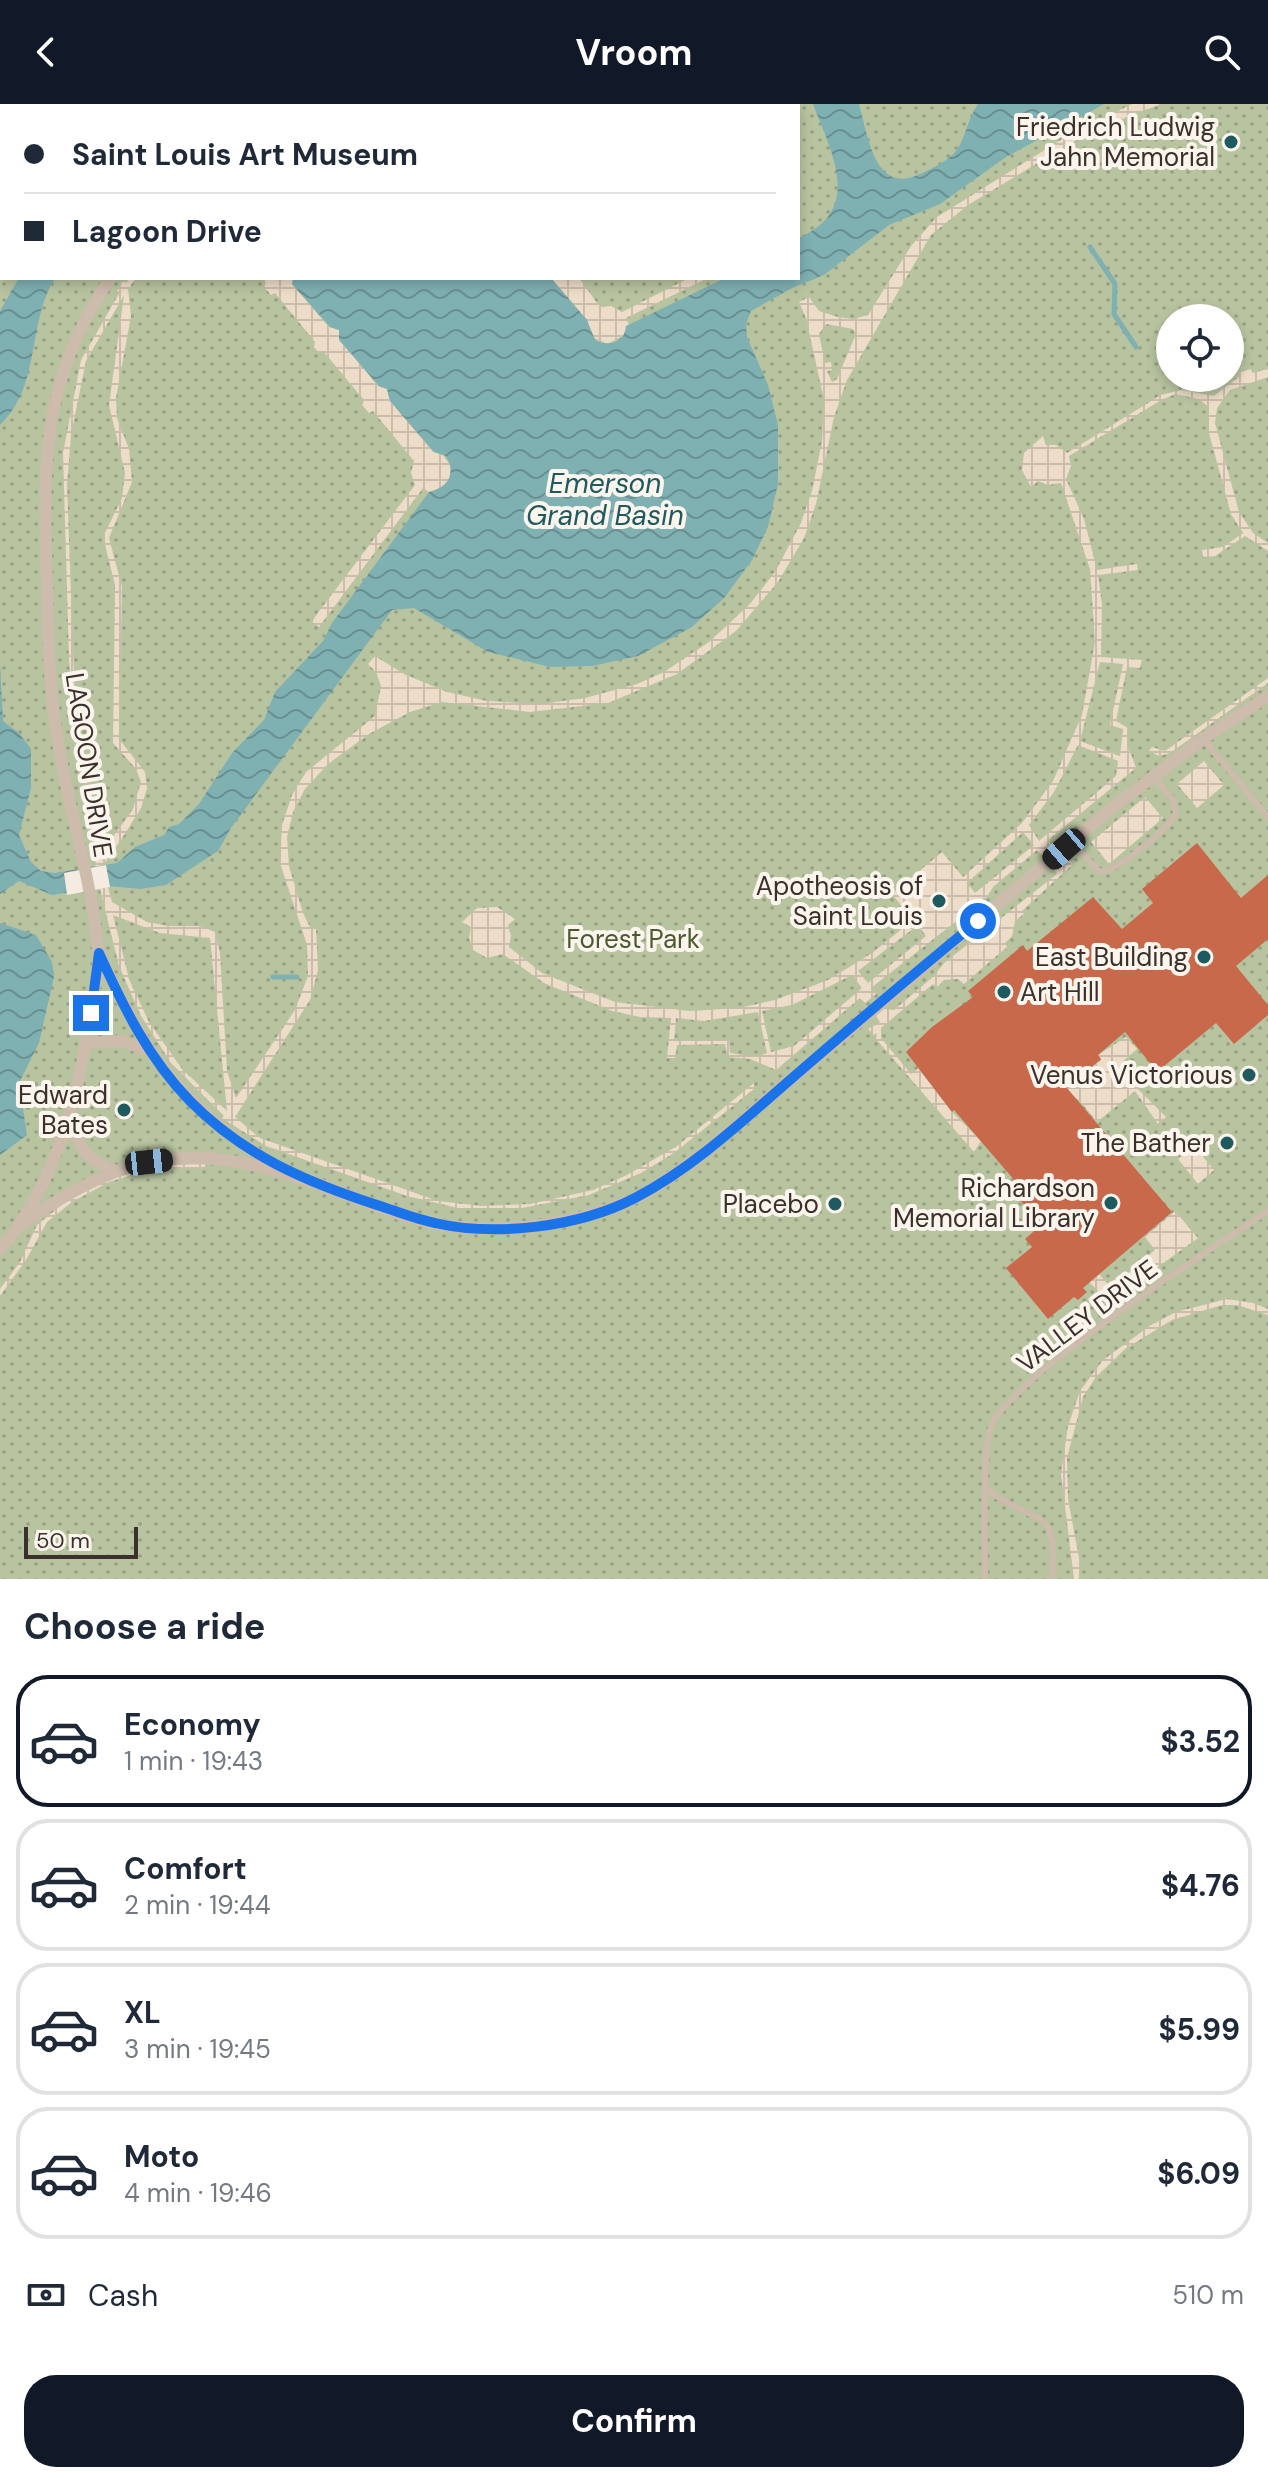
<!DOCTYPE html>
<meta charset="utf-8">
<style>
:root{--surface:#fff;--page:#f2f2f3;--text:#1f2937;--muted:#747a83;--line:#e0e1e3;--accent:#111827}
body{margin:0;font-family:"DM Sans",sans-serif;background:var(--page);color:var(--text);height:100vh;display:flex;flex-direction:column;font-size:30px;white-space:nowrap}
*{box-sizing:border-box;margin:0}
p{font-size:26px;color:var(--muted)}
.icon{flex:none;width:44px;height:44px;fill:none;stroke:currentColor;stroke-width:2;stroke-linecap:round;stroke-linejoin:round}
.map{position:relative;height:1475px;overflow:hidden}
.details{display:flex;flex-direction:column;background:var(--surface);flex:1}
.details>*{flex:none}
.hud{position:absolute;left:0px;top:0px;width:800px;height:176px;box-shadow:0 4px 12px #0003;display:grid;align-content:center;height:176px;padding:0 24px;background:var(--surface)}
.buttons{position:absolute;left:1156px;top:200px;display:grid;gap:16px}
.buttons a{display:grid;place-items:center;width:88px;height:88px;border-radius:50%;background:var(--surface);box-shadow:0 4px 12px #0003;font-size:40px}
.scale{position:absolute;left:24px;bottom:20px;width:114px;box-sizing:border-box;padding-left:8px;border:4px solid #3b302b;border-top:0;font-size:22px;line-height:28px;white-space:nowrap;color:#3b302b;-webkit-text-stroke:6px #fbf5ee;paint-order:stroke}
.end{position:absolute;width:36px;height:36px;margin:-18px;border:10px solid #1a73e8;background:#fff;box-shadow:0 0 0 4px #fff}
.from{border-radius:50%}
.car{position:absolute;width:24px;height:48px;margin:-24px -12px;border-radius:10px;box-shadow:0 0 6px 2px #0007;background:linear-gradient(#222 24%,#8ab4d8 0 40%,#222 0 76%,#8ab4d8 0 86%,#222 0)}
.hud b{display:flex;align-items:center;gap:28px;height:76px;font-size:30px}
.hud b+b{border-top:2px solid var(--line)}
.hud i{width:20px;height:20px;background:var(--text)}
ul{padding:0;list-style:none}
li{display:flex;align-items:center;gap:24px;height:132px;margin:0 16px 12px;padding:0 8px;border:4px solid var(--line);border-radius:32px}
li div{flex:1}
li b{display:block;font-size:30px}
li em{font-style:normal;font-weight:700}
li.selected{border-color:var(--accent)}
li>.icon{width:72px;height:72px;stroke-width:1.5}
h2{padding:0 24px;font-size:36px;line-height:96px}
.pay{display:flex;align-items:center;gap:20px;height:88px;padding:0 24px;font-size:30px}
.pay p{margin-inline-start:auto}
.cta{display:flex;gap:16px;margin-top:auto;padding:16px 24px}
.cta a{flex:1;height:92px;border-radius:32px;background:var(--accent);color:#fff;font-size:32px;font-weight:700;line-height:92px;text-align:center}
header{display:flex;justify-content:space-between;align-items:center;height:104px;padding:0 24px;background:var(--accent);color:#fff;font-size:36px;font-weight:700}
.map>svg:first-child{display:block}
.park{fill:url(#park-dots);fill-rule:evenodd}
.plaza{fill:url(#plaza-grid);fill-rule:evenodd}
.water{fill:url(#water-waves)}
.pier{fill:#f4ebe1}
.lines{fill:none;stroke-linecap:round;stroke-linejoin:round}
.stream{stroke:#7fb0b2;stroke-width:5}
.building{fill:#c8694b}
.lane{stroke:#cdbbac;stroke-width:6}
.street{stroke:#cdbbac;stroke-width:12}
.route{stroke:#1a73e8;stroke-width:10}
.poi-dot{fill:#1f5a5e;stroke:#fbf5ee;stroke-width:3}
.labels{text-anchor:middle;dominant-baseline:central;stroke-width:8;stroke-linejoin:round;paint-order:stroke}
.poi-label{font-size:26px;fill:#3b302b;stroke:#fbf5ee;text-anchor:end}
.street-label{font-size:26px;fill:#3b302b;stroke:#fbf5ee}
.park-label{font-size:26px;fill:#4a5a2e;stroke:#fbf5ee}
.water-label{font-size:28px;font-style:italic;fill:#1f5a5e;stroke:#fbf5ee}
</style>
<header><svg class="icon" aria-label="back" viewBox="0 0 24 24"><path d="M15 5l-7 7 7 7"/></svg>Vroom<svg class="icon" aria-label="search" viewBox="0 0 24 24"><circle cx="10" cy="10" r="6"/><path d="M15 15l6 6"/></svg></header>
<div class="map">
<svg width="1268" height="1475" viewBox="0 0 1268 1475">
<defs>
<pattern id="park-dots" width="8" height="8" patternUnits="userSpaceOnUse" patternTransform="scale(2)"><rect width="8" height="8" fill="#b8c4a0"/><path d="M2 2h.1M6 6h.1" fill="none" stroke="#97a083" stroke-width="1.8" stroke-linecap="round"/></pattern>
<pattern id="plaza-grid" width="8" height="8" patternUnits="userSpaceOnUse" patternTransform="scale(2)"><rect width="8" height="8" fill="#ecdcc8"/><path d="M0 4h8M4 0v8" fill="none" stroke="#cbbdac"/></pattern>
<pattern id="water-waves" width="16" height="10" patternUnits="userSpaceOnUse" patternTransform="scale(2)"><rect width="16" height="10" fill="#7fb0b2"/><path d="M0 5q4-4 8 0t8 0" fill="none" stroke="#699091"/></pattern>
</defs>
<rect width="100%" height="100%" fill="#f4ebe1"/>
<path class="park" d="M0,0H1268V1475H0ZM2,2H798V174H2ZM1170,214H1230V274H1170Z"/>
<g class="plaza">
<path d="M1132,0H1162L1133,10L1071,39L968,101L931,131L847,276L834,313L816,400L804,434L778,478L736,527L677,570L608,599L530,608L442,598L410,608L369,630L328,660L305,685L293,708L287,733L289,762L303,809L311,825L316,824L318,866L310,896L235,1013L260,1034L438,1097L481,1102L530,1100L593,1086L627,1071L677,1042L754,979V985L674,1049L641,1069L589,1091L522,1104H458L407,1092L266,1042L222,1014L224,1012L171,959L141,912L119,862L100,785L108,783L112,798L147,818L168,822H200L215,828L220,849L227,967L236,994L295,906L308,872L307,841L280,759L282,721L292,691L306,668L375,612L381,582L376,568L368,560L375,552L404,570L447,588L487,597L540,600L585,594L637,580L664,568L709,538L749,501L775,468L801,419L812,387L822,337L824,296L806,214L799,198L809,193L819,207L838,213L853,215L868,211L911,142L937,113L1064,34ZM826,220L853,225L856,230L837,275L832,278L827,267L832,266L831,258L825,259L819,230ZM113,811L160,829L210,834L227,1007L182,965L149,918L129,875Z"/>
<path d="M130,174H136L128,185L131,212L116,294L117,314L129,345L132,378L109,434L122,483L119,635L145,668L147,684L141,704L121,736L103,761L95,763L97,748L74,623L69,555L63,349L81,256L120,188L117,187L123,177L126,179ZM124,191L109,301L125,369L122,394L103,433L115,481L113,639L136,665L141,678L133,705L102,748L75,600L67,381L71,331L86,257Z"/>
<polygon points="262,174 293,174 292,180 329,223 339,226 340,236 378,282 387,285 390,297 433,348 441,349 451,362 450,375 445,382 429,388 423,384 319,523 312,518 317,510 415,381 411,369 414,357 373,307 369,309 362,301 364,296 323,247 319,249 314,243 315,238 275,189 271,191 263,182 266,179"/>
<polygon points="551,174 579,174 600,203 611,202 622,208 689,174 708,174 626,214 629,221 625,231 607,240 591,232 587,216"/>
<path d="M1251,265L1252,269L1268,265V273L1230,286L1217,304L1215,319L1239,408L1253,429L1268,439V447L1245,432L1215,452L1203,453L1202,446L1223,443L1243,429L1231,410L1209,329V303L1198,295L1176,290L1163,295L1069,352L1071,362L1066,375L1084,415L1097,466L1137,460L1138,466L1098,471L1102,500L1101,553L1142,556L1140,564L1127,563L1116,617L1128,624L1127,639L1136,664L1048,736L1053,742L1045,748L1042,751L1037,746L994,782L986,794L871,884L876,890L865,899L860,894L776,966L750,955L728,953L725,940L677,941L675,954H667L671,914L640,913L612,907L544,879L503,850L487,854L473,846L469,834L471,823L462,818L477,804L497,803L515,815L508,821L511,832L509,843L542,869L615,898L690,907L738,904L775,896L828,876L872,849L913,816L892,790L942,748L963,773L1022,719L1053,677L1082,611L1095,538L1090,465L1061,379L1048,381L1038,377L1031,383L1022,366L1024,349L1043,332L1046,341H1056L1067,349L1161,291L1181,286L1214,292L1240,272V268ZM1100,558L1123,560L1110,621L1123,625L1120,652L1080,637ZM1078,641L1118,657L1116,672L1039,737L1029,721L1054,688ZM1023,728L1034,741L975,789L967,779ZM918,821L926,832L868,879L858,867ZM852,871L862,884L794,942L771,948L762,907L792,901ZM758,908L767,949L755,953L730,949L729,936L674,937L676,914L704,917Z"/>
<polygon points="1268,574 1268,579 1170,649 1159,652 1149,647 1152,643 1165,647"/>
<polygon points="1204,657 1224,681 1197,704 1177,680"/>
<polygon points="1145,693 1163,714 1109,760 1091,738"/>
<polygon points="1067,753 1073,760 1022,807 1024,810 1015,817 1012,832 1005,839 1007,843 964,880 958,875 944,876 937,883 933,880 881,924 881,934 911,970 919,964 951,1007 981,1037 974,1048 876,935 877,929 874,931 868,925 880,918 876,912 884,905 894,906 934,872 944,859 1057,770 1053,764"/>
<polygon points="1126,933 1137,945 1122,958 1141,982 1138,985 1166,1013 1158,1020 1135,987 1097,1018 1080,997 1064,987 1101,956 1098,951"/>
<polygon points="1194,1042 1214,1066 1198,1080 1178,1055"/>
<polygon points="205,1060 205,1065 173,1064 138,1069 109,1078 72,1098 47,1118 26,1156 0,1192 0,1185 20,1158 37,1121 74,1091 105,1075 162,1061"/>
<polygon points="1175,1107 1198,1134 1126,1186 1116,1191 1100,1189 1083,1172 1093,1163 1111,1184 1155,1146 1145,1133"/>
<polygon points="1227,1195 1253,1199 1268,1205 1268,1211 1237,1201 1222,1201 1172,1216 1125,1245 1095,1274 1083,1293 1067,1354 1068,1395 1080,1459 1079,1475 1074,1475 1061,1370 1068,1322 1080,1287 1103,1256 1151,1221 1176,1208"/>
</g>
<g class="water">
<path d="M813,0H859C868,32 875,92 920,70C932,65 949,56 957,46C966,32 968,14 978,0H1104L1006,53L940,100L889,121L824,171L792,184L751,207L746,220L747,233L768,281L778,321V380L768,423L752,456L725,493L692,523L638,552L592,562L550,563L488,548L414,504L392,506L231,724L218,747L166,781L140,785L108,782L52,791L19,777L0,790V560L3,617L19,629L31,645V684L19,731L31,758L41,767L54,769L117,759L135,743L164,731L169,723L179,720L199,700L232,649L264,616L275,588L323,537L332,519L429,388C447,384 457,371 446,352L434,348L390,297L387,285L379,282L339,236V226L330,223L292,180L293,174H551L587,216L595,236C607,243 625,239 626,222L725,174H798V134C864,106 832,50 813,0Z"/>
<path d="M19,174H55C26,221 42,281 0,321V207Z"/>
<polygon points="0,819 36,831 52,858 54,873 39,939 19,979 27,1031 0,1051"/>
</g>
<polygon class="pier" points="106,761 110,783 67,791 64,769"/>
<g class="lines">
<g class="stream">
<polyline points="1090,143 1115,180 1114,210 1136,243"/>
<polyline points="273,873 297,873"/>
</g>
</g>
<polygon class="building" points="1197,739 1241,794 1268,771 1268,835 1236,862 1268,901 1268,911 1234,940 1216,919 1157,968 1125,928 1098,951 1101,955 1067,984 1172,1108 1083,1184 1087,1188 1078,1196 1074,1193 1048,1215 1006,1164 1032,1143 1025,1135 1041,1121 1019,1095 1016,1097 1006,1086 1015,1077 954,1006 952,1008 906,948 932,923 973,893 968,887 1023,841 1027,847 1093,793 1122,825 1153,799 1142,785"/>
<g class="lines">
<g class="lane">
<polyline points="1204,636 1268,713"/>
<path d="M1072,738L1100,768C1117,767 1169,725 1176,709L1173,696L1154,673"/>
<path d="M987,1385C1033,1423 1060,1397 1052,1475"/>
<path d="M985,1475C985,1444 982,1347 991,1323C1010,1273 1215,1143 1268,1107"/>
</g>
<g class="street">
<polyline points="288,2 291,0"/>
<path d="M99,849C144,948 182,1006 278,1063"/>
<polyline points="87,939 121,937 148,946"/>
<path d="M71,1012C77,1042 84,1055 114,1066"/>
<path d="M22,1120C129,1044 199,1037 323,1082C359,1095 399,1113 437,1120C501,1131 574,1122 633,1095C658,1084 681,1064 704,1049L1112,704L1203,635L1268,592"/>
<path d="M0,1146C58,1076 80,988 92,900C94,883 100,863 98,846C92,778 70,711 59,644C49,590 48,535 47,481C43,360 40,279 110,174"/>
</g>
</g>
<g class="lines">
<path class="route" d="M91,909L99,849C123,902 148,954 190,997C243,1051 306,1078 377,1101C396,1107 415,1115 435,1119C496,1133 579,1123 635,1094C695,1063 747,1013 798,969C857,918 917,867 978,817"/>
</g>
<g class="poi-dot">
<circle cx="1231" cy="38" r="8"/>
<circle cx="939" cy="797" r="8"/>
<circle cx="1204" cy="853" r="8"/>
<circle cx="1004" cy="888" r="8"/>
<circle cx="1249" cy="971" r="8"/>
<circle cx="124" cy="1006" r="8"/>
<circle cx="1227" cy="1039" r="8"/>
<circle cx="1111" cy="1099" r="8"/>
<circle cx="835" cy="1100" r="8"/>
</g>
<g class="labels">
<g class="poi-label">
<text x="1215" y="23">Friedrich Ludwig<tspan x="1215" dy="30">Jahn Memorial</tspan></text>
<text x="923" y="782">Apotheosis of<tspan x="923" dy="30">Saint Louis</tspan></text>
<text x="1188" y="853">East Building</text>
<text x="1020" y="888" text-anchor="start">Art Hill</text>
<text x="1233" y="971">Venus Victorious</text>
<text x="108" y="991">Edward<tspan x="108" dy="30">Bates</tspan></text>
<text x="1211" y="1039">The Bather</text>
<text x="1095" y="1084">Richardson<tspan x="1095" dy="30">Memorial Library</tspan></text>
<text x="819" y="1100">Placebo</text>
</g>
<g class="street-label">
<text transform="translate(89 661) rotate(81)">LAGOON DRIVE</text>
<text transform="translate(1087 1212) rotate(-37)">VALLEY DRIVE</text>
</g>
<g class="park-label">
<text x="633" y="835">Forest Park</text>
</g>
<g class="water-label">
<text x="605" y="379">Emerson<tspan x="605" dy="32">Grand Basin</tspan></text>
</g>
</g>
</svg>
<div class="buttons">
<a><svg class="icon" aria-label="locate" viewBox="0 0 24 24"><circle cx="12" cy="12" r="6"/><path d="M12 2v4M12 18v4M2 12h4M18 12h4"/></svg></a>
</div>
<div class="scale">50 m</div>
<i class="end from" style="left:978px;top:817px"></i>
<i class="end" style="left:91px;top:909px"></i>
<i class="car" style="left:1064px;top:745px;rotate:229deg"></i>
<i class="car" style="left:149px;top:1058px;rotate:84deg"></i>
<div class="hud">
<b><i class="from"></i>Saint Louis Art Museum</b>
<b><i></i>Lagoon Drive</b>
</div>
</div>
<section class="details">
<h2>Choose a ride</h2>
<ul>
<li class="selected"><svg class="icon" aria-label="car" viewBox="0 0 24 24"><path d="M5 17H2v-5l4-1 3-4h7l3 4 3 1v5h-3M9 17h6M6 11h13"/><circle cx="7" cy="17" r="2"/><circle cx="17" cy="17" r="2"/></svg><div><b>Economy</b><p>1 min · 19:43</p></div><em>$3.52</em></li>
<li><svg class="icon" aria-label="car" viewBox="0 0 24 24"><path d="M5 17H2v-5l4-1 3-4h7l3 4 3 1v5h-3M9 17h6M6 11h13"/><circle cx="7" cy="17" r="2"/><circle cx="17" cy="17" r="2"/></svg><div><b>Comfort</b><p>2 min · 19:44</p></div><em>$4.76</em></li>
<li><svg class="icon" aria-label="car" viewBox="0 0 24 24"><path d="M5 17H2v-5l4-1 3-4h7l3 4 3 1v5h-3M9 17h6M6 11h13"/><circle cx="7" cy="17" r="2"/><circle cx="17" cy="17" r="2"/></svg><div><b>XL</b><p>3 min · 19:45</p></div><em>$5.99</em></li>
<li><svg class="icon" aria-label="car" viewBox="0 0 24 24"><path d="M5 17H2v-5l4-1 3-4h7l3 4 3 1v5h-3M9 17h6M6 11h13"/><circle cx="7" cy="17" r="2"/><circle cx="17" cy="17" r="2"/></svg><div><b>Moto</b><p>4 min · 19:46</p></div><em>$6.09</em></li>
</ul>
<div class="pay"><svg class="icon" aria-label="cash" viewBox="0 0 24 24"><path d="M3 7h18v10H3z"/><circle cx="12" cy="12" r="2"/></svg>Cash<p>510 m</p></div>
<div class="cta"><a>Confirm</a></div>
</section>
